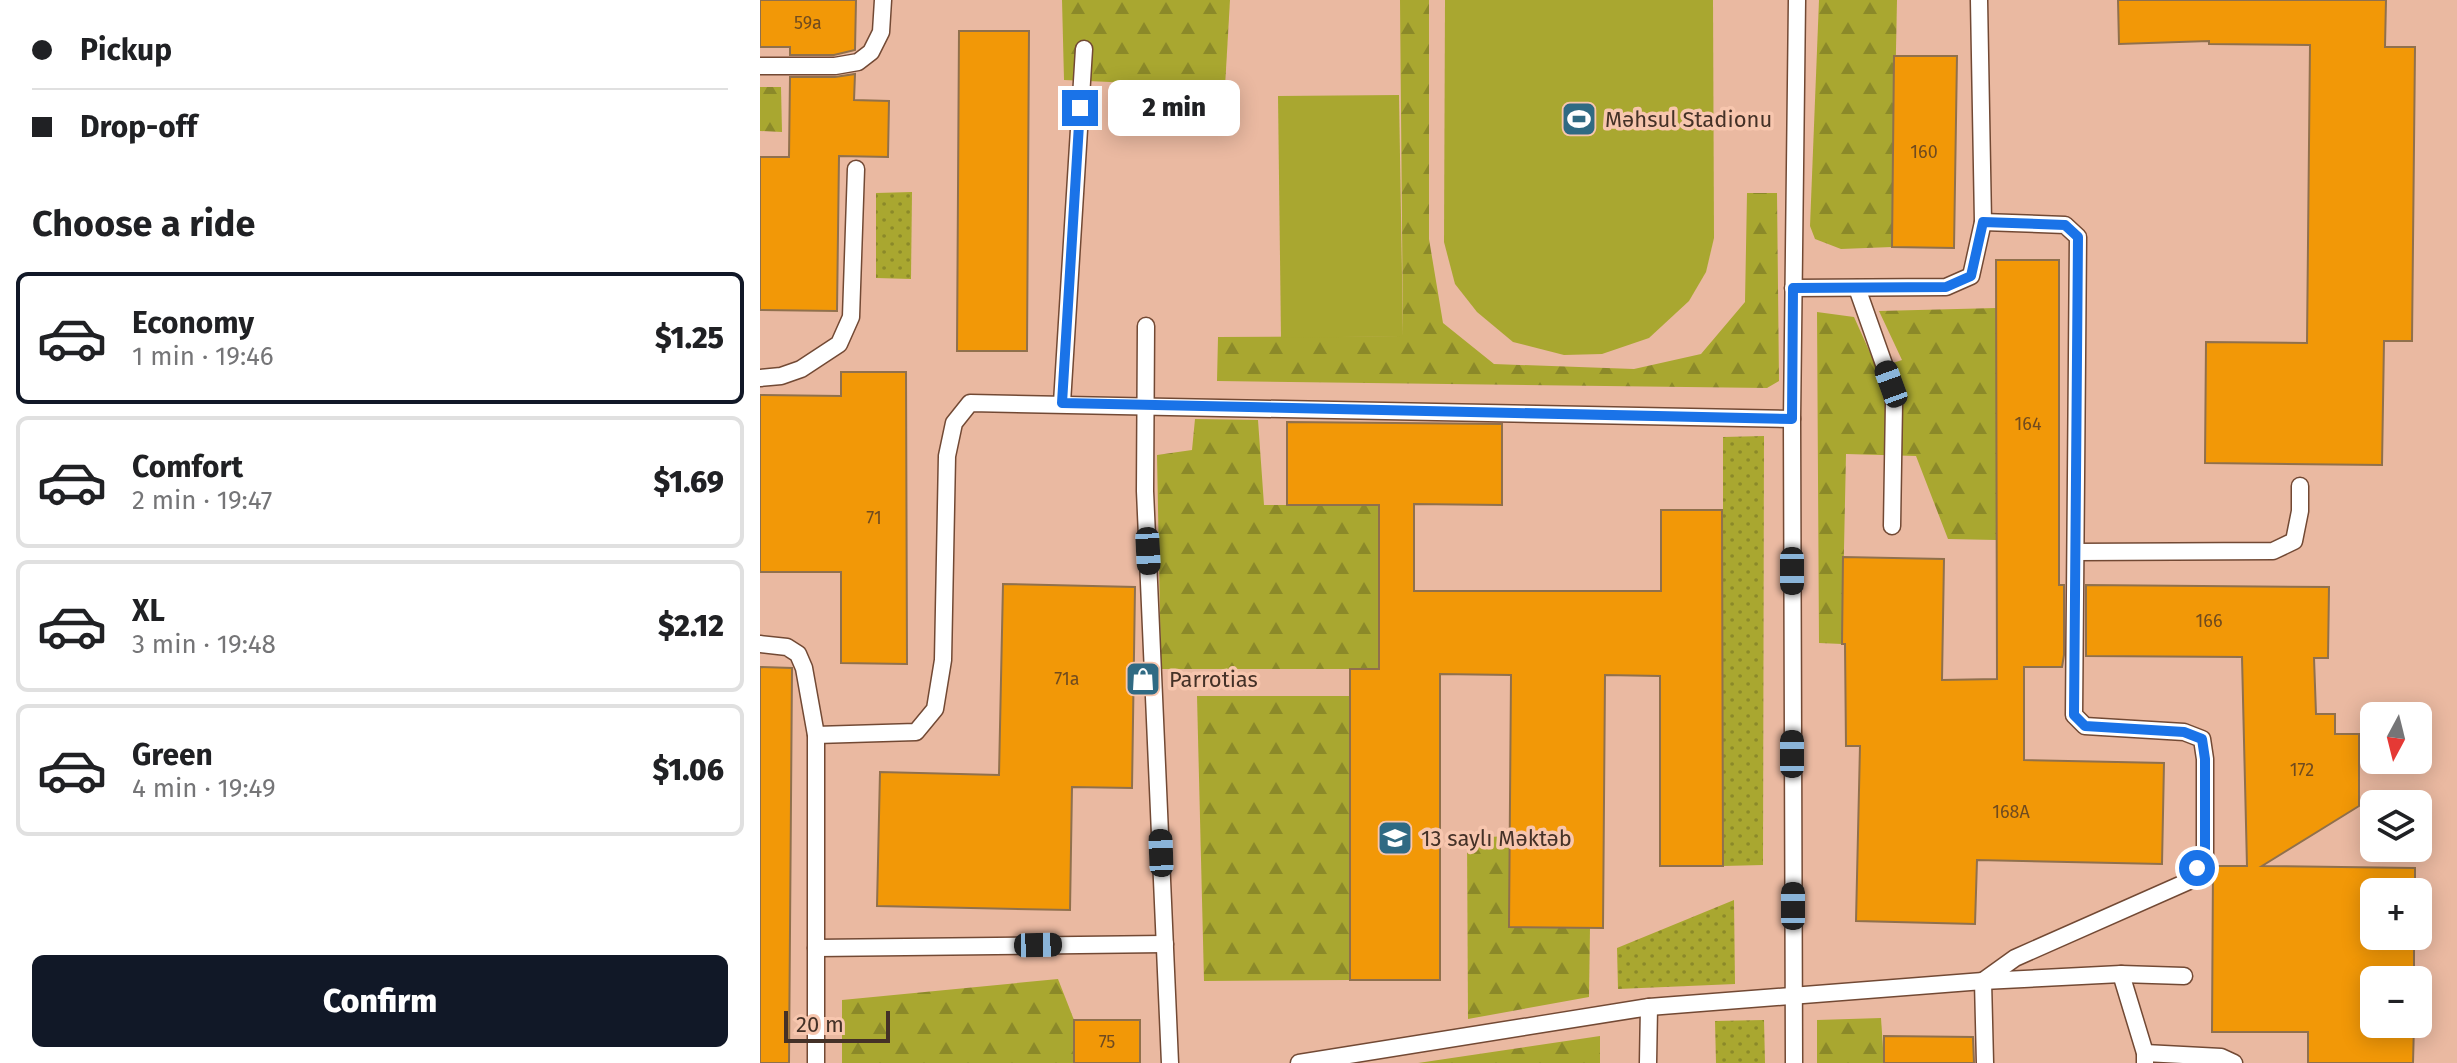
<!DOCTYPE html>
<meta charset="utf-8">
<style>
:root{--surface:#fff;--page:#f2f2f2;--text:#202124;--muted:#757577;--line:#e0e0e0;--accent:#111827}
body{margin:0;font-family:"Fira Sans",sans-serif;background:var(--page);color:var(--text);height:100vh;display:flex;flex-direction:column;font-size:30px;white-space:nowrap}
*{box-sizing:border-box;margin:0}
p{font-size:26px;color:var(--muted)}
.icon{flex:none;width:44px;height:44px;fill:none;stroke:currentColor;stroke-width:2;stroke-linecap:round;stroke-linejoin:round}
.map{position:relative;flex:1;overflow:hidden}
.sheet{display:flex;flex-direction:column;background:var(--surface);width:760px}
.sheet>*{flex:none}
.banner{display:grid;align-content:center;height:176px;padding:0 32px;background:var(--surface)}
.needle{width:52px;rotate:187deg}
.fabs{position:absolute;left:1600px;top:702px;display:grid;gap:16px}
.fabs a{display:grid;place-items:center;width:72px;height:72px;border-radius:12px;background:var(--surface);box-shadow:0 4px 20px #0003;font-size:40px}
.scale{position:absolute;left:24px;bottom:20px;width:106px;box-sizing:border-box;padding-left:8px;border:4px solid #443127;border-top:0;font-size:22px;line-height:28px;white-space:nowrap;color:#443127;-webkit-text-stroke:6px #f7c6ae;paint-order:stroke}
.end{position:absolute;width:36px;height:36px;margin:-18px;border:10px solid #1a73e8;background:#fff;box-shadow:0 0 0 4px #fff}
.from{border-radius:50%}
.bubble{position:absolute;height:56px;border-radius:12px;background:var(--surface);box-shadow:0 4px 20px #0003;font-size:26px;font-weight:800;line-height:56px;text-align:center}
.car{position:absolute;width:24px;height:48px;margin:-24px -12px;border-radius:10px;box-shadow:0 0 6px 2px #0007;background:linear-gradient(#222 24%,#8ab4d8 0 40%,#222 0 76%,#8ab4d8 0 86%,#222 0)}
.banner b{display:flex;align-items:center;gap:28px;height:76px;font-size:30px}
.banner b+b{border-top:2px solid var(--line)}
.banner i{width:20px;height:20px;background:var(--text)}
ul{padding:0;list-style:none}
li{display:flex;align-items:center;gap:24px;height:132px;margin:0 16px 12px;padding:0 16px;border:4px solid var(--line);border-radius:12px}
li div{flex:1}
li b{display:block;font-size:30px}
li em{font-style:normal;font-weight:800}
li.on{border-color:var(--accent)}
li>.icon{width:72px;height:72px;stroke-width:1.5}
h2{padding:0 32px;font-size:36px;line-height:96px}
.button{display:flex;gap:16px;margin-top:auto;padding:16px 32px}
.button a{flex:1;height:92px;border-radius:12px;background:var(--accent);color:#fff;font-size:32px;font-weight:800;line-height:92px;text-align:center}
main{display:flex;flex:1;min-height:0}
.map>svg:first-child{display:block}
.grass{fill:url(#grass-dots)}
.forest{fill:url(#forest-firs)}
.pitch{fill:#a9a730}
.building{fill:#f29807;stroke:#90704c;stroke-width:2}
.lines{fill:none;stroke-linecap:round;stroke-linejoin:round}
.service-casing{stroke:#724934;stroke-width:19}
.service{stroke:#fff;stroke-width:16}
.route{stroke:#1a73e8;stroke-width:10}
.labels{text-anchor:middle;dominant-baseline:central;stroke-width:7;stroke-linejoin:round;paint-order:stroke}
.number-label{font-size:18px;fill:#704b1f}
.poi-label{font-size:22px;fill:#443127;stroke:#f7c6ae;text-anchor:start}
</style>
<main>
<section class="sheet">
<div class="banner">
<b><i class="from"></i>Pickup</b>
<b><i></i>Drop-off</b>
</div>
<h2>Choose a ride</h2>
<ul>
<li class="on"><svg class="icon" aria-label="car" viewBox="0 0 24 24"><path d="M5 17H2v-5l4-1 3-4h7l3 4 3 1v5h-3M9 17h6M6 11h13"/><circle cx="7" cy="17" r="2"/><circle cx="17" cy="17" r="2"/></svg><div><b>Economy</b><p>1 min · 19:46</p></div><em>$1.25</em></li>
<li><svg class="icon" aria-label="car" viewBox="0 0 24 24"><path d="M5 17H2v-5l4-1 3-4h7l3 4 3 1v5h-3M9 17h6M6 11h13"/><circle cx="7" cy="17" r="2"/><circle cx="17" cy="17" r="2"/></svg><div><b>Comfort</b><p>2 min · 19:47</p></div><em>$1.69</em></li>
<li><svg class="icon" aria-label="car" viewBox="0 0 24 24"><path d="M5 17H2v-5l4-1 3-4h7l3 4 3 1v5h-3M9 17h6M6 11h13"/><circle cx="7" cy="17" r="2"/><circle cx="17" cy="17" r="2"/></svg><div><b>XL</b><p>3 min · 19:48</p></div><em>$2.12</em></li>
<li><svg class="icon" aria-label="car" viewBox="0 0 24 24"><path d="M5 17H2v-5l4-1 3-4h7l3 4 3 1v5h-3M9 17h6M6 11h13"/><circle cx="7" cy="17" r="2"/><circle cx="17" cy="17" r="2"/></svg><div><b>Green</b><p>4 min · 19:49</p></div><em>$1.06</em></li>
</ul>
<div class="button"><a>Confirm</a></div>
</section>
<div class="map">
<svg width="1697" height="1063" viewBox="0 0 1697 1063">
<defs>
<pattern id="grass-dots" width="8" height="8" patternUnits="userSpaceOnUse" patternTransform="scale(2)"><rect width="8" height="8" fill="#a9a730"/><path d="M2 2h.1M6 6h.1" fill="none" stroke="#8b8929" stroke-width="1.8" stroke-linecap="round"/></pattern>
<pattern id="forest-firs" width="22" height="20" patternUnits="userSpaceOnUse" patternTransform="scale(2)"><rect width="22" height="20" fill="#a9a730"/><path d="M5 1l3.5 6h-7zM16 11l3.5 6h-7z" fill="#8b8929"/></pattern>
</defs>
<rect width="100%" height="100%" fill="#eab9a1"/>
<g class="grass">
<polygon points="152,192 151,279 116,278 116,193"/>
<polygon points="1004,436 1003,865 963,866 963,437"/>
<polygon points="974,900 975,984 858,989 857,948"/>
<polygon points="1004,1020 1005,1063 956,1063 955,1021"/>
</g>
<g class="forest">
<polygon points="302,0 470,0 465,87 304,80"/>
<polygon points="640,0 669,0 669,239 683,323 734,364 874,369 941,354 985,302 987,193 1017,193 1019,381 1007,388 457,381 458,337 643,336"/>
<polygon points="1059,0 1137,0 1132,247 1081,249 1055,239 1050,226"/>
<polygon points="0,87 21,87 22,132 0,131"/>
<polygon points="1236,308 1236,540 1188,539 1156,456 1086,454 1082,644 1059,643 1057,312 1094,317 1117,368 1142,360 1119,311"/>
<polygon points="435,419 498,420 504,505 619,505 619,669 401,669 397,455 432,450"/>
<polygon points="437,696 590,696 590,980 444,981"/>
<polygon points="750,836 830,928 829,997 708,1019 707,838"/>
<polygon points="298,979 314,1020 314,1063 82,1063 82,1000"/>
<polygon points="1121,1018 1124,1063 1057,1063 1057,1020"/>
<polygon points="840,1036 840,1063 658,1063"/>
</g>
<g class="pitch">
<polygon points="685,0 953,0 954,238 946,272 929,301 889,338 842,354 804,355 753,342 717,312 695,284 684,242"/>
<polygon points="639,95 643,336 521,338 518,96"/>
</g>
<g class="building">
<polygon points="0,0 96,0 95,50 74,55 30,55 30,47 0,47"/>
<polygon points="1358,0 1626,0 1625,47 1655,47 1652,341 1624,341 1622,465 1445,463 1446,342 1547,343 1550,45 1449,44 1449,41 1359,44"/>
<polygon points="199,31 269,31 267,351 197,351"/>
<polygon points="1134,56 1197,56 1194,248 1132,247"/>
<polygon points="95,74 94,100 129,101 128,157 79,156 77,311 0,310 0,157 29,157 30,77 75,77"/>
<polygon points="1236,260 1299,260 1299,585 1304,585 1304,655 1302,667 1264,667 1264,760 1404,763 1402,864 1217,860 1215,924 1096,921 1100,746 1086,746 1085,644 1082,644 1083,557 1184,559 1182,680 1237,679"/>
<polygon points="81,372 146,372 147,664 81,663 81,572 0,572 0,395 81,396"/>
<polygon points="527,422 742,424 742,505 654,504 654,591 901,591 901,510 962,510 963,866 900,866 900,676 845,675 843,928 749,927 751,675 680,674 680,980 590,980 590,669 619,669 619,505 527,505"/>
<polygon points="243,584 375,587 372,788 312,787 310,910 117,906 120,772 239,775"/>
<polygon points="1326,585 1569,587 1568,658 1554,658 1556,714 1575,714 1575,734 1599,734 1599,806 1502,866 1655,868 1655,892 1614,892 1614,936 1654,936 1654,980 1614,980 1614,1024 1654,1024 1653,1063 1548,1063 1548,1032 1452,1032 1453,866 1487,866 1482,657 1326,656"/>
<polygon points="0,667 32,668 29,1063 0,1063"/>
<rect x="314" y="1020" width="66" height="43"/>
<polygon points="1124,1036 1213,1037 1214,1063 1124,1063"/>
</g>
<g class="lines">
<defs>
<g id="service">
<polyline points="0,66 75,66 98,62 111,52 121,32 123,0"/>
<polyline points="1033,288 1186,287 1211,276 1223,222 1219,0"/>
<polyline points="1097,288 1131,384 1134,403 1132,526"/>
<polyline points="386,326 385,491 410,1063"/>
<polyline points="0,378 21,376 41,369 79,344 91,317 96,169"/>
<polyline points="302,403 324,49"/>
<polyline points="1316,552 1513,551 1534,541 1540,511 1540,486"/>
<polyline points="0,644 27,647 38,654 44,668 56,735 56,1063"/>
<polyline points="56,735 156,732 175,709 183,660 187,456 194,423 210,403 1032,419"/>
<polyline points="56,948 405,944"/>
<polyline points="1361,974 1385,1053 1385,1063"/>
<polyline points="1223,981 1255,958 1429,881 1445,854 1445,759 1442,739 1424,732 1325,726 1314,715 1318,237 1305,225 1223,222"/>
<polyline points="1223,981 1225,1063"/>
<polyline points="1385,1053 1461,1057 1474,1063"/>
<polyline points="539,1063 889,1007 1223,981 1361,974 1424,976"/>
<polyline points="888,1063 889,1007"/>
<polyline points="1034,1063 1032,419 1037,0"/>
</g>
</defs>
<use href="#service" class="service-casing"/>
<use href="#service" class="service"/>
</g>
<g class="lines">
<polyline class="route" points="320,108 302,403 1032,419 1033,288 1186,287 1211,276 1223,222 1305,225 1318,237 1314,715 1325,726 1424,732 1442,739 1445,759 1445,854 1437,868"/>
</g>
<defs>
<symbol id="stadium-square" viewBox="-11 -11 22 22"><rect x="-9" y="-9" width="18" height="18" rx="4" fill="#306a83" stroke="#f7c6ae"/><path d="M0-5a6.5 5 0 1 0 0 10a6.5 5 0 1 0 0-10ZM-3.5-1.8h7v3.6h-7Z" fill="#fff"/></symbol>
<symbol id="shop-square" viewBox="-11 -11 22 22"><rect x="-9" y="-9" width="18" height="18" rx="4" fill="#306a83" stroke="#f7c6ae"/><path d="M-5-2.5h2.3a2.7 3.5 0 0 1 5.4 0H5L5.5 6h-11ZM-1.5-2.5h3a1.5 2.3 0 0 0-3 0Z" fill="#fff"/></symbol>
<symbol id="school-square" viewBox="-11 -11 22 22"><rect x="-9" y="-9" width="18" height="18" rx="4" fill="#306a83" stroke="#f7c6ae"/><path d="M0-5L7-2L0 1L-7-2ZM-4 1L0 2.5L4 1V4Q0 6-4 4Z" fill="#fff"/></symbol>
</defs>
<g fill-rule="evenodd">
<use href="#stadium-square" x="799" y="99" width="40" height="40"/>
<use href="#shop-square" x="363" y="659" width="40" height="40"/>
<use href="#school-square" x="615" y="818" width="40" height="40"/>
</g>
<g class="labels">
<g class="number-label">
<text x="48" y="23">59a</text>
<text x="1164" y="152">160</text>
<text x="1268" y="424">164</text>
<text x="114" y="518">71</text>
<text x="1449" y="621">166</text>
<text x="307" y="679">71a</text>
<text x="1542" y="770">172</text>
<text x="1251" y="812">168А</text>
<text x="347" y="1042">75</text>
</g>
<g class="poi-label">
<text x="845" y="119">Məhsul Stadionu</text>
<text x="409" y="679">Parrotias</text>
<text x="661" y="838">13 saylı Məktəb</text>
</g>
</g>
</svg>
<div class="fabs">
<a><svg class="needle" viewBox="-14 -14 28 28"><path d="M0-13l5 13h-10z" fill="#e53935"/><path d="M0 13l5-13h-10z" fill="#757577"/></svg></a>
<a><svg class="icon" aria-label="layers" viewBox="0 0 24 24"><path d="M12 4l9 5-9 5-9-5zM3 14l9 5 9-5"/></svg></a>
<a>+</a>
<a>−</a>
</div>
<div class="scale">20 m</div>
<i class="end from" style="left:1437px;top:868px"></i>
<i class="end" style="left:320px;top:108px"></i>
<div class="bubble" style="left:348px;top:80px;width:132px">2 min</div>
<i class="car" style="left:1131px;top:384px;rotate:340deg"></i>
<i class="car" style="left:388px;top:551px;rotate:177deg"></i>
<i class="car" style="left:1032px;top:571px;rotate:180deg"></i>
<i class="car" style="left:1032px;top:754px;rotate:0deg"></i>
<i class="car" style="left:401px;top:853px;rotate:358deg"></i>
<i class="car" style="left:1033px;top:906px;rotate:0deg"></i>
<i class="car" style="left:278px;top:945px;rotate:89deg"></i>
</div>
</main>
